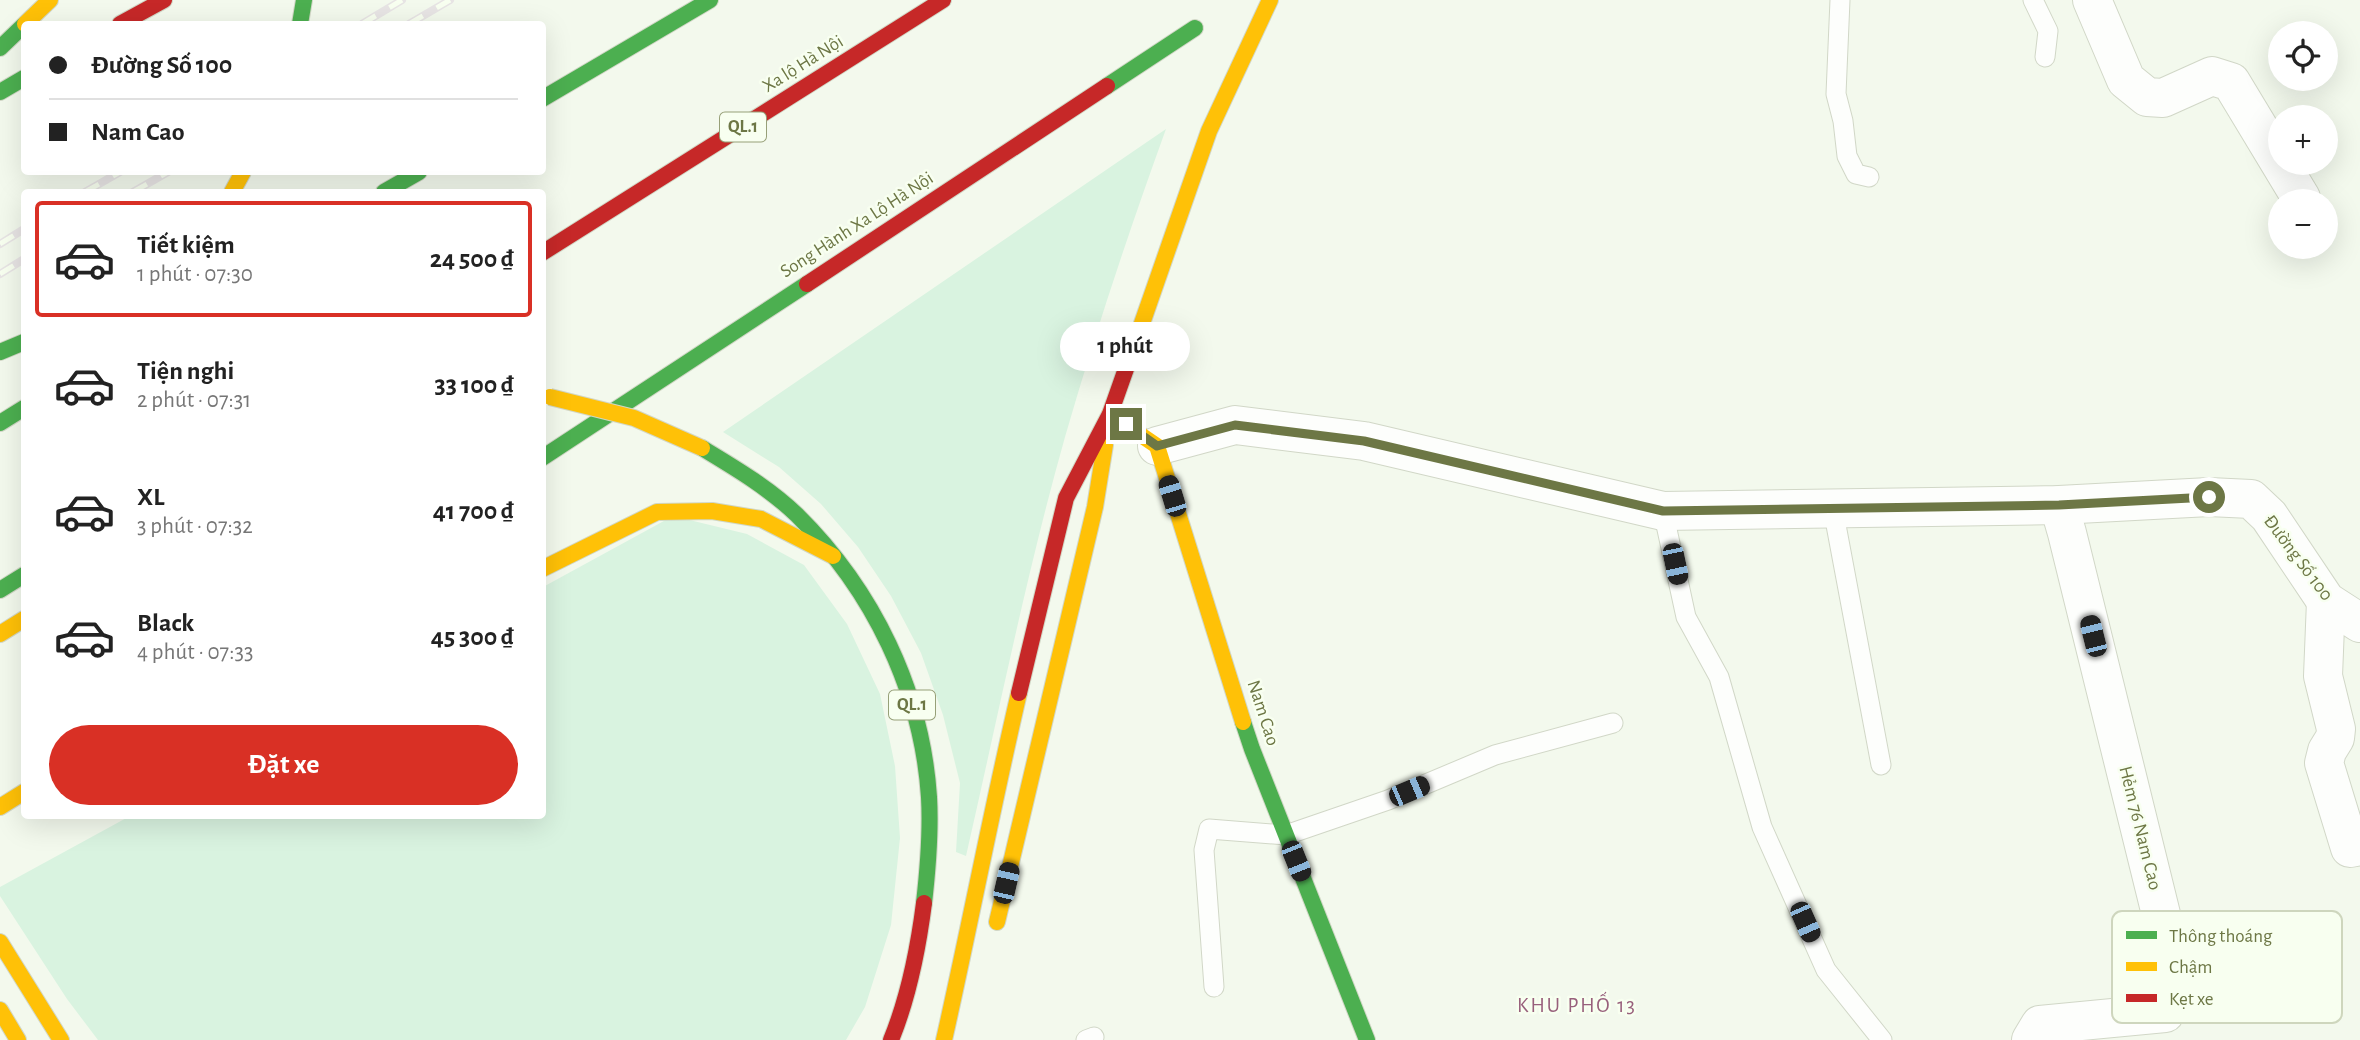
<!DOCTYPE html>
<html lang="vi">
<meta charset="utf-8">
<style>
:root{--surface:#fff;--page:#f6f6f6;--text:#222;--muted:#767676;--line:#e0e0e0;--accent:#d93025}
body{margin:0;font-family:"Alegreya Sans",sans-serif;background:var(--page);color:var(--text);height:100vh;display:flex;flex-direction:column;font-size:26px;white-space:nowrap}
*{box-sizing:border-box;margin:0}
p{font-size:23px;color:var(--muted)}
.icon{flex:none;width:38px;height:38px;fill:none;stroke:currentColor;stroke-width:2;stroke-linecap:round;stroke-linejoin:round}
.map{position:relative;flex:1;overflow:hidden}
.drawer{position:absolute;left:21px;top:189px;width:525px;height:630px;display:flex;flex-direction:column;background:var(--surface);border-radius:7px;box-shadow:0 7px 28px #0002}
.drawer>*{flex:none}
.guide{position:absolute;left:21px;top:21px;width:525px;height:154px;border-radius:7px;box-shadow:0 7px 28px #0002;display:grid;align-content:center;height:154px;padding:0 28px;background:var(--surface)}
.buttons{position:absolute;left:2268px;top:21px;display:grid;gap:14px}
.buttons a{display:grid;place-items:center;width:70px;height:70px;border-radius:50%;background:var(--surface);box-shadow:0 7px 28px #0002;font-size:35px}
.end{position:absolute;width:32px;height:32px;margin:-16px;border:9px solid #6d7745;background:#fff;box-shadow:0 0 0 4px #fff}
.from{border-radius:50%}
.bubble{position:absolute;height:49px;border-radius:24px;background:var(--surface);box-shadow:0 7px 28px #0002;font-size:23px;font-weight:700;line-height:49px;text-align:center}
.car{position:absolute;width:21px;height:42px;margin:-21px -10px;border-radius:9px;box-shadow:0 0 5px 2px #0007;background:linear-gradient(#222 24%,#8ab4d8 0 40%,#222 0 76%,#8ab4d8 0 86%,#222 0)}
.guide b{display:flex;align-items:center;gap:24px;height:66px;font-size:26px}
.guide b+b{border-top:2px solid var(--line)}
.guide i{width:18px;height:18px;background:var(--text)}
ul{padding:12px 0 0;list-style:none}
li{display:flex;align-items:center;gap:21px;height:116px;margin:0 14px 10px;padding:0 14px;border:4px solid transparent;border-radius:7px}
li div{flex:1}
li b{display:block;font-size:26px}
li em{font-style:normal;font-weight:700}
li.active{border-color:var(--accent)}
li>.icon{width:63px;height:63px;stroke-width:1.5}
.button{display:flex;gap:14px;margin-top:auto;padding:14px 28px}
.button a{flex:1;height:80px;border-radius:42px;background:var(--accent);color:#fff;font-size:28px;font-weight:700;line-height:80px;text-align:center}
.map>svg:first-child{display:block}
.green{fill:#d9f3e0}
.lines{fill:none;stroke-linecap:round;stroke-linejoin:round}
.lane-casing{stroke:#d1d7c7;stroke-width:21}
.street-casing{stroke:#d1d7c7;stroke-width:40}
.fast-casing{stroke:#d1d7c6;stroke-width:18}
.slow-casing{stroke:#d1d7c6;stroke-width:18}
.jam-casing{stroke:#d1d7c6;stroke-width:18}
.lane{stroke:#fdfefc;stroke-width:19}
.street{stroke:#fdfefc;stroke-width:38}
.fast{stroke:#4caf50;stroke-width:16}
.slow{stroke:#ffc107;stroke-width:16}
.jam{stroke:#c62828;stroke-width:16}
.rail-casing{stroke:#e7e4e4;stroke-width:8}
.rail{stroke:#f8fff0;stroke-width:5;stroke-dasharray:16;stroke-linecap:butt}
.slow-bridge-casing{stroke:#d3d7c5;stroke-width:18;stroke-linecap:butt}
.slow-bridge{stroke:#ffc107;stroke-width:16}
.route{stroke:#6d7745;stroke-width:9}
.labels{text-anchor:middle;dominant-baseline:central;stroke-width:5;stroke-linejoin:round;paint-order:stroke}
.shield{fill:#f8fff0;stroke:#97a078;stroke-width:2}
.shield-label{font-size:18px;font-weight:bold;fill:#6d7745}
.street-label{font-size:19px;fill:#6d7745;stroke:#f8fff0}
.neighbourhood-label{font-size:21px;letter-spacing:2px;fill:#98607c;stroke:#f8fff0}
.key{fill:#f8fff0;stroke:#ced6bd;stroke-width:2}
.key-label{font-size:19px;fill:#6d7745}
</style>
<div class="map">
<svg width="2360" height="1040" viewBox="0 0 2360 1040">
<rect width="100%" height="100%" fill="#f3f9ed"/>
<g class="green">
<path d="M1166,129C1129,231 1095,333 1065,437C1026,575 998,716 966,856L956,852L960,783L943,715L921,653L891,596L858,547L821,504L779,467L723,432Z"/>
<polygon points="673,516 747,534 804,565 847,624 880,694 895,766 900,838 891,925 865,1007 846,1040 98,1040 67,999 0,896 0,887 130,816 542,816 543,587"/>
</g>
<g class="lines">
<defs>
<g id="lane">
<polyline points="1840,0 1836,94 1843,121 1847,156 1856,174 1869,177"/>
<polyline points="2033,0 2048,31 2045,57"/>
<polyline points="1833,509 1881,765"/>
<polyline points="1663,511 1686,617 1719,677 1762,827 1826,970 1882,1040"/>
<polyline points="1214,987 1204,850 1209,829 1286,835 1388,800 1495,755 1613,723"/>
<polyline points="1086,1040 1094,1037"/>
</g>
<g id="street">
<polyline points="2092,0 2126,80 2147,97 2163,98 2212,76 2231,82 2301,198"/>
<polyline points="1157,446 1235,425 1364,441 1663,511 2059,505 2209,497 2251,499 2269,516 2326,601 2360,623"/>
<polyline points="2326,601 2323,676 2336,729 2335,738 2327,751 2324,763 2350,848 2360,846"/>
<polyline points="2031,1040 2040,1025 2165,1013 2175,991 2175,971 2067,533 2059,505"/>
</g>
<g id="fast">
<polyline points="300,24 304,0"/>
<polyline points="0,48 24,25"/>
<polyline points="1107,86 1195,28"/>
<polyline points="0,92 24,78"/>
<polyline points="542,99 710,0"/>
<polyline points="384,192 419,172"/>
<polyline points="0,352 24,342"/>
<polyline points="0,423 24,408"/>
<path d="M702,448C735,468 769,488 797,515C873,590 922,691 929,797C931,832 928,868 924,903"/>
<polyline points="542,458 807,284"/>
<polyline points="0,590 24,575"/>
<polyline points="1243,722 1252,749 1367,1040"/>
</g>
<g id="slow">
<polyline points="25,24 50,0"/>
<polyline points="232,192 243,172"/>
<polyline points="1139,332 1209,131 1270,0"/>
<polyline points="1110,414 1157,446 1243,722"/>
<polyline points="542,569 657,512 712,511 761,519 833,556"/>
<polyline points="0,634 24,619"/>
<polyline points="0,807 24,792"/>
<polyline points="997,922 1095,507 1105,445"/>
<polyline points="0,942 61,1040"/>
<polyline points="0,1010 18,1040"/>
<path d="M944,1040C970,925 992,808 1019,693"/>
</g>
<g id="jam">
<polyline points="120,24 164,0"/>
<polyline points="542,253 943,0"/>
<polyline points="807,284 1107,86"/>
<polyline points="1019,693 1066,498 1110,414 1139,332"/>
<path d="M891,1040C909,996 918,950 924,903"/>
</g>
</defs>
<use href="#lane" class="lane-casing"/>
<use href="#street" class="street-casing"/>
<use href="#fast" class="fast-casing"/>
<use href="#slow" class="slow-casing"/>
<use href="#jam" class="jam-casing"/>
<use href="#lane" class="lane"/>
<use href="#street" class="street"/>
<use href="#fast" class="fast"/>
<use href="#slow" class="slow"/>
<use href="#jam" class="jam"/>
<defs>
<g id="rail">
<polyline points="362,24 402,0"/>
<polyline points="409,24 450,0"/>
<polyline points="85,192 120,172"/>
<polyline points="133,192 168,172"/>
<polyline points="0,244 24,229"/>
<polyline points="0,274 24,259"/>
</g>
</defs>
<use href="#rail" class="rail-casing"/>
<use href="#rail" class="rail"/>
<defs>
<polyline id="slow-bridge" points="550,397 634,418 702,448"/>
</defs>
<use href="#slow-bridge" class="slow-bridge-casing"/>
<use href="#slow-bridge" class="slow-bridge"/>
</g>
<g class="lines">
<polyline class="route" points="1126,424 1157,446 1235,425 1364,441 1663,511 2059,505 2209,497"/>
</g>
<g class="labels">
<g class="shield">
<rect x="720" y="112.5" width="46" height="29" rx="5"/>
<rect x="889" y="690.5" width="46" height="29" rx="5"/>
</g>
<g class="shield-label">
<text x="743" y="127">QL.1</text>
<text x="912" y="705">QL.1</text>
</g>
<g class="street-label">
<text transform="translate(803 64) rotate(-32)">Xa lộ Hà Nội</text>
<text transform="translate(857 225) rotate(-33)">Song Hành Xa Lộ Hà Nội</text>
<text transform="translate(2298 558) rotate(53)">Đường Số 100</text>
<text transform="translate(1263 713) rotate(72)">Nam Cao</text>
<text transform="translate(2140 828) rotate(76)">Hẻm 76 Nam Cao</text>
</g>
<g class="neighbourhood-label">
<text x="1577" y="1005">KHU PHỐ 13</text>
</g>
</g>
<rect x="2112" y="911" width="230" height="112" rx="10" class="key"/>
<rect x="2126" y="931" width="31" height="8" fill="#4caf50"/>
<rect x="2126" y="962" width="31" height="9" fill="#ffc107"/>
<rect x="2126" y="994" width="31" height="8" fill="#c62828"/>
<g class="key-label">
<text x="2169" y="942">Thông thoáng</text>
<text x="2169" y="973">Chậm</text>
<text x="2169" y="1005">Kẹt xe</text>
</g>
</svg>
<div class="buttons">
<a><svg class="icon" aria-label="locate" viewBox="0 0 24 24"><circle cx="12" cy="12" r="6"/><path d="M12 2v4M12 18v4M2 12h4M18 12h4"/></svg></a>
<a>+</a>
<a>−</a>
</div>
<i class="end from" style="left:2209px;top:497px"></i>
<i class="end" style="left:1126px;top:424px"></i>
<div class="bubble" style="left:1060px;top:322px;width:130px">1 phút</div>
<i class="car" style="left:1172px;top:496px;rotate:343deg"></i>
<i class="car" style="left:1675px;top:564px;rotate:168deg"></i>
<i class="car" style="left:2093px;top:636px;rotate:346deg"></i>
<i class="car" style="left:1409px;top:791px;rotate:67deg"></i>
<i class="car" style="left:1296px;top:861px;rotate:158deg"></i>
<i class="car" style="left:1006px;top:883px;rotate:13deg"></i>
<i class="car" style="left:1805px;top:922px;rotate:156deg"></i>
<div class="guide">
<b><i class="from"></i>Đường Số 100</b>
<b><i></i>Nam Cao</b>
</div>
<section class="drawer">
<ul>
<li class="active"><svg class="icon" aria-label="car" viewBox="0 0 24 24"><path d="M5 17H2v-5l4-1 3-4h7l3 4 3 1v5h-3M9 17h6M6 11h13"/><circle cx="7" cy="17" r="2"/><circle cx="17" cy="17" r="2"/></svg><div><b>Tiết kiệm</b><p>1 phút · 07:30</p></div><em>24 500 ₫</em></li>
<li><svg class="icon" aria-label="car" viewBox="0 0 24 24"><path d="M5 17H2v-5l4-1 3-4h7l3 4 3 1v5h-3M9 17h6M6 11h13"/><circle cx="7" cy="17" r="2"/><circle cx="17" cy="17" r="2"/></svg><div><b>Tiện nghi</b><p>2 phút · 07:31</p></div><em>33 100 ₫</em></li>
<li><svg class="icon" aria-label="car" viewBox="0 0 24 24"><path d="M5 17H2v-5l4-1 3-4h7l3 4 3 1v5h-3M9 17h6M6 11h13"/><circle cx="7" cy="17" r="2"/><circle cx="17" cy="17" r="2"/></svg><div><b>XL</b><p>3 phút · 07:32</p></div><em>41 700 ₫</em></li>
<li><svg class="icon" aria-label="car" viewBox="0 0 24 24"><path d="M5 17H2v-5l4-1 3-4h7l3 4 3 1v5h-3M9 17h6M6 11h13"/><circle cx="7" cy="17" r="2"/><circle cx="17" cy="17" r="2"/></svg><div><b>Black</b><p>4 phút · 07:33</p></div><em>45 300 ₫</em></li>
</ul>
<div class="button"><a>Đặt xe</a></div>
</section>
</div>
